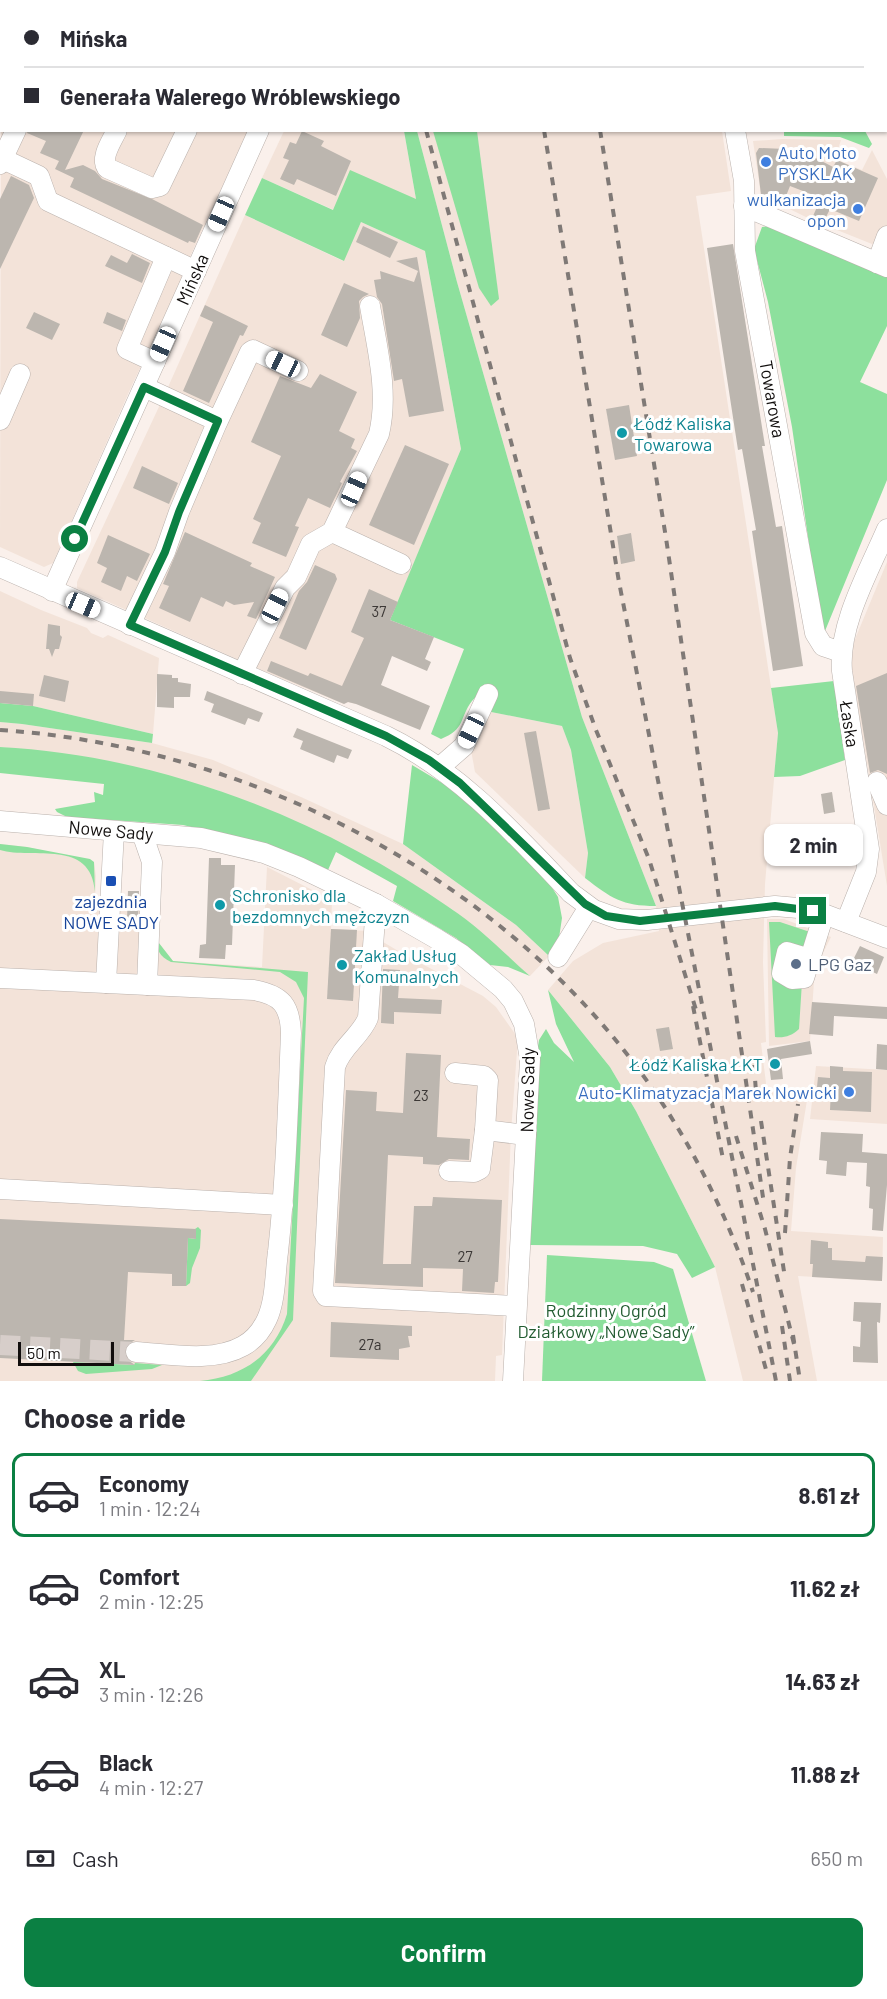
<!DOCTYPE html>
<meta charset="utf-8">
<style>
:root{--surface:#fff;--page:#f7f7f7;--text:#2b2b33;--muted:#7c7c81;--line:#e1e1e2;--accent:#0b8043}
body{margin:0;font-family:Barlow,sans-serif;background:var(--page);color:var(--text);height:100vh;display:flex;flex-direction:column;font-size:22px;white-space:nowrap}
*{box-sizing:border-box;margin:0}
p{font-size:20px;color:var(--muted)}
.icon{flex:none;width:33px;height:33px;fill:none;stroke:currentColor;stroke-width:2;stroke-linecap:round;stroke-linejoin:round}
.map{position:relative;height:1381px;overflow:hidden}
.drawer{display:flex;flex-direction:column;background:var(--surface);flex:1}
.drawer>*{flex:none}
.banner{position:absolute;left:0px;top:0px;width:888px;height:132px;box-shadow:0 2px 4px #0004;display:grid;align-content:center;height:132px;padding:0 24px;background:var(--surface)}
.scale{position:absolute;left:18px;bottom:15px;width:96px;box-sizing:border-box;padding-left:6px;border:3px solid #110e0d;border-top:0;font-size:16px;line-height:21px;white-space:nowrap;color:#110e0d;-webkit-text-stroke:4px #fff;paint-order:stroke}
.end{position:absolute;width:27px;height:27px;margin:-14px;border:8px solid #0b8043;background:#fff;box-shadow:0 0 0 3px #fff}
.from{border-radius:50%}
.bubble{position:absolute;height:42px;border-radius:12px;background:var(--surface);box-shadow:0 2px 4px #0004;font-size:20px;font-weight:700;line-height:42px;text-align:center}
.car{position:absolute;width:18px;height:36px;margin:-18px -9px;border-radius:8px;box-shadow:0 0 4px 2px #0007;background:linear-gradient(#fff 24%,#345 0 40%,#fff 0 76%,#345 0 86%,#fff 0)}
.banner b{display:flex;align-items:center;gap:21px;height:57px;font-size:22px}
.banner b+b{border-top:2px solid var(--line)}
.banner i{width:15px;height:15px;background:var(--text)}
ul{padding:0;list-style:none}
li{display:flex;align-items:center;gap:18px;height:84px;margin:0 12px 9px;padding:0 12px;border:3px solid transparent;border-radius:12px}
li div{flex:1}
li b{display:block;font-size:22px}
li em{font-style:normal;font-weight:700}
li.current{border-color:var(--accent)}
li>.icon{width:54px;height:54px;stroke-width:1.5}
h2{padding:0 24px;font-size:27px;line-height:72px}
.pay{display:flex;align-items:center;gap:15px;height:66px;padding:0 24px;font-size:22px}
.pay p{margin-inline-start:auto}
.primary-button{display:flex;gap:12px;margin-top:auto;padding:12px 24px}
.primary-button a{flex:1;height:69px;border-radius:12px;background:var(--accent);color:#fff;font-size:24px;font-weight:700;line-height:69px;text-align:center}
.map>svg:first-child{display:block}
.built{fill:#f3e3d9}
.green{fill:#8de09d}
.building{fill:#bcb6af}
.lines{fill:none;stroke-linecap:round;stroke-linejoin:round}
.minor-tunnel{stroke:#d7ceca;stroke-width:20;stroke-dasharray:20 10;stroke-linecap:butt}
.minor-casing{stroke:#bab1ac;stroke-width:21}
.major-casing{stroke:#cfcfcf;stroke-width:26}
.minor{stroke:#fff;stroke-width:20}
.major{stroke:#feccd2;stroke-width:24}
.rail{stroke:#7f7976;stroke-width:4;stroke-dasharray:8 8;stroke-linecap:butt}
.route{stroke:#0b8043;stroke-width:8}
.shop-dot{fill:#3f7fe0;stroke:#fff;stroke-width:2}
.culture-dot{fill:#0f9aa8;stroke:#fff;stroke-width:2}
.transit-dot{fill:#1a4fb4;stroke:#fff;stroke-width:2}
.service-dot{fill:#5c6f8a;stroke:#fff;stroke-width:2}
.labels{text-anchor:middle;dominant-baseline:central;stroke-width:6;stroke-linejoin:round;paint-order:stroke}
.number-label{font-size:15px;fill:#3c3836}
.shop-label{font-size:18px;fill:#366cbe;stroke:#fff;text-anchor:end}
.street-label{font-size:18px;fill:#110e0d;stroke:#fff}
.culture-label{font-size:18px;fill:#0d838f;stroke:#fff;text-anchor:start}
.transit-label{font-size:18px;fill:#164399;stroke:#fff}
.service-label{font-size:18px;fill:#4e5e75;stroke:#fff;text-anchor:start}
.park-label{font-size:18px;fill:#225c31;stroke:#fff}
</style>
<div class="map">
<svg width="887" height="1381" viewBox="0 0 887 1381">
<rect width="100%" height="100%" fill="#faf0eb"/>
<g class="built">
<polygon points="383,0 701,0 701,1 384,2"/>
<polygon points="1,86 2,130 248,131 182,274 184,275 175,296 132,385 53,563 44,567 0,547"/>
<polygon points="284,131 404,131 416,199 334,210 262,178"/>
<polygon points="417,131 722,131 731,191 696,196 778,733 765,884 763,962 766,1042 761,1043 767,1091 808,1094 796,1168 791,1231 883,1237 882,1281 798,1276 817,1381 743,1381 715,1267 636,1111 610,1067 548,990 573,961 603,943 659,931 656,906 582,717 457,282"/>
<polygon points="782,139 841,140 835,159 862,170 872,150 887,179 887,225 877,246 812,220 761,195 753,141"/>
<polygon points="245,215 343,261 361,222 425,251 461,449 356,704 348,702 344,704 266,672 77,588 77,582 164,396"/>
<polygon points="887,562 887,886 852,671 852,657 853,644"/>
<polygon points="0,591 41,610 87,628 91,633 103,638 108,635 159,658 153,734 33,706 0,703"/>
<polygon points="486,711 562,726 571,750 588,853 585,878 475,772 471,750"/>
<polygon points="0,722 22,724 152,743 213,760 301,797 403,844 516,925 549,956 530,976 452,909 217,790 130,766 65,754 0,747"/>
<polygon points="0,844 27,847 94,862 96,876 95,901 128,903 128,896 157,897 155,938 173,961 262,967 267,867 332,900 331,929 368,931 368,933 405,955 483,996 496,1007 518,1038 511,1132 502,1355 496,1356 495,1381 0,1381"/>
<polygon points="767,919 784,919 831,937 820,959 814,981 810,1041 769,1046"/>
<polygon points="816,1066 887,1070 887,1124 810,1119"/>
</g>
<g class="green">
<path d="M404,131H417L457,282L582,717L656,906C622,906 611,898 585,878L588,853L571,750L562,726L486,711L484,691C480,694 475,697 472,701C459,718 466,729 441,739L431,734L464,649L390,620L461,449L425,251L361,222L344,261L245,215L262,178L333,210L350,170L416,199Z"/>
<polygon points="433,131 477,131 499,299 491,306 479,288"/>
<polygon points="784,131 865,131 872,144 869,148 840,137 784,136"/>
<polygon points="769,226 887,275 887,326 860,382 887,394 887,480 825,631 820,620 792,427 768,302 754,249 762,227"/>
<polygon points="834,681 845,760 800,776 774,777 778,733 771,688"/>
<polygon points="0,703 33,706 153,734 152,743 22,724 0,722"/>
<path d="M0,747C158,755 321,818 450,908C479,927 504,953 530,976L508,967L490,965L456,938L393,901L397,886L336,852L328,870L263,844L183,825L67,817L57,812L55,809L95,802L94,792L103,795L104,784L0,773Z"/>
<polygon points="412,765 454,790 546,878 558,897 562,918 559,938 549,956 516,925 403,844"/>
<path d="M0,844L27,847L90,859L94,862L95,892C91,838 33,860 0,850Z"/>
<path d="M769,922H780L810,932L805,950L778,959L802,982L799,1029C792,1036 784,1038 775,1037Z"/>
<path d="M155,938L173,961L308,972L293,1320L251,1381H200C242,1377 274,1356 287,1314L304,998L296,982L280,972L171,962C159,956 157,950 155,938Z"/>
<polygon points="548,990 610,1067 636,1111 715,1267 692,1278 677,1254 643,1246 529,1245 537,1052 539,1040 546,1029 554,1043 574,1062 556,1024"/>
<polygon points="198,1227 201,1230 200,1248 192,1268 190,1283 186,1286 188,1238 196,1239 195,1229"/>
<polygon points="547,1255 654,1262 673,1269 706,1381 542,1381"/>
<polygon points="73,1362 134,1365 135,1363 162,1365 152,1369 86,1374 78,1371"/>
</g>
<g class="building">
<polygon points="28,130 84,130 65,170 83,165 95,171 102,179 152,199 203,225 195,243 189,241 188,243 70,187 74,178 55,169 59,161 40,153 46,141 27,133"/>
<polygon points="302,131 324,141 321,146 351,161 336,196 297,179 294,185 280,179 289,160 283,158 290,142 296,144"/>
<polygon points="759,148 809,150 808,154 833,167 837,160 878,178 859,221 830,209 824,221 813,216 821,198 790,186 782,206 761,195 756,153"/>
<polygon points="11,176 29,185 34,198 0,269 0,199"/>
<polygon points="363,226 398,242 390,258 356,242"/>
<polygon points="733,244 765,446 762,446 776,527 782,526 803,666 773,671 752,531 756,530 742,449 738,450 707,248"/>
<polygon points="132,254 150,263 142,283 105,266 111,255 127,263"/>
<polygon points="417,257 444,411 409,417 402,379 394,381 382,304 377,297 374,280 381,279 380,271 414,282 418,271 396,261"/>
<polygon points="344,283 369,294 363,297 359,301 360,318 347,347 321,335"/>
<polygon points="205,305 248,326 243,336 240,335 209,403 183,391 213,322 200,316"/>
<polygon points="34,312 60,324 52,340 26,328"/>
<polygon points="107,312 126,320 122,331 103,323"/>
<polygon points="320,374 357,392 339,431 355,439 351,448 357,451 340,482 342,483 330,508 308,498 295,526 299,527 286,557 252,543 261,523 253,519 281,456 251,442 280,376 311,388"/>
<polygon points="629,405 637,456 615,460 606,409"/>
<polygon points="405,445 449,464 414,545 369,525"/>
<polygon points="142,466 178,483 169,504 133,488"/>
<polygon points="185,532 252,563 250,566 275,577 256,619 247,616 254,602 234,605 226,601 223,607 201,597 190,622 159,608 169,586 163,584"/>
<polygon points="631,533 635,561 621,564 617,536"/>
<polygon points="108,535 150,554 137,581 127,576 121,591 101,582 107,568 97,563"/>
<polygon points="315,565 335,574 337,579 306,650 279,638 299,591 307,582"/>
<polygon points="369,589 398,602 390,620 434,637 425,659 431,662 427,671 392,656 381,685 430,706 420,730 356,704 348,702 344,704 267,671 271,661 308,676 310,673 342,686 364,638 351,632"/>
<polygon points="48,624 60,626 60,635 62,637 59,649 55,649 52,657 49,649 46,649"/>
<polygon points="887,673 887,774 878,770 870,773 856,686"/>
<polygon points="157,674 172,675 172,678 178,678 178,682 191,684 190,697 174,697 174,708 157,707"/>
<polygon points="44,675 69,681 65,702 39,696"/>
<polygon points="0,691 34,694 33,706 0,703"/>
<polygon points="207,691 263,713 259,722 248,718 245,725 211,712 214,704 204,700"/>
<polygon points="297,728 352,750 348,759 337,755 334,763 300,749 303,741 293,737"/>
<polygon points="536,731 550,809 538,811 524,733"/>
<polygon points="832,792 835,812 824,814 821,794"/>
<polygon points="209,858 221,858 221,865 235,865 232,945 226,945 225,959 199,958 200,945 206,944"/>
<polygon points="128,891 139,891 138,920 127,920"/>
<polygon points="331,929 357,930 353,1001 327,999"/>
<polygon points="860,946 884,957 877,974 852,962"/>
<polygon points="383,969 400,970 398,998 442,1000 441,1014 394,1012 394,1024 381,1023"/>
<polygon points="812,1002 887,1007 887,1019 834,1016 833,1036 809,1034"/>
<polygon points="669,1027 673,1049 660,1051 656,1029"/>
<polygon points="810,1041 812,1054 781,1059 783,1079 771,1080 767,1049"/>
<polygon points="877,1044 887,1045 887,1070 876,1069"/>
<polygon points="406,1053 441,1055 437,1137 470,1139 469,1158 469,1160 449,1159 439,1165 423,1164 423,1157 388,1155 383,1264 411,1264 414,1206 432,1206 433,1197 502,1200 498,1282 495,1282 494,1293 462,1291 463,1269 423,1268 423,1287 335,1283 346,1090 377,1092 376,1111 403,1113"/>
<polygon points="830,1066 843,1067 843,1071 872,1072 871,1112 830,1110 831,1088 817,1087 818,1077 830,1078"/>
<polygon points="821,1132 863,1134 862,1152 887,1154 887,1185 883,1231 872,1230 873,1209 869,1208 870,1187 866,1186 867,1163 847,1162 846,1176 826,1174 827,1161 819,1160"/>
<polygon points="0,1219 196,1229 196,1239 188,1238 186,1286 172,1286 172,1274 128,1272 124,1340 135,1340 127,1345 124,1352 125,1358 135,1365 0,1358"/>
<polygon points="811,1240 828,1242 828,1248 832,1248 832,1260 865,1262 866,1256 883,1257 882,1281 812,1277 813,1264 810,1264"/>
<polygon points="854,1302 881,1303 880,1323 877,1322 878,1363 853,1362 853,1346 860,1347 861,1322 853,1321"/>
<polygon points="331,1322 412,1326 412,1336 408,1336 410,1347 399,1349 399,1360 330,1357"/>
</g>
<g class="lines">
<polyline class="minor-tunnel" points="0,1345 136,1352"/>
<defs>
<g id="minor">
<polyline points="103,0 103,2"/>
<polyline points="279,0 283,2"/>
<polyline points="711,0 711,2"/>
<polyline points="802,0 802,2"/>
<polyline points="76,2 76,0"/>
<polyline points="176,2 177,0"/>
<polyline points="225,2 225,0"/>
<path d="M117,130C112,141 100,157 107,168L152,188L160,186L187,130"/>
<polyline points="735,130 744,181 745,251 815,633 823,646 841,652"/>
<polyline points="3,159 39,176 48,201 196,271"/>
<polyline points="0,164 16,130"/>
<polyline points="744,206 887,267"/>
<polyline points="877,263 887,236"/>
<polyline points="155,362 127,349 166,257"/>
<polyline points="144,387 217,421"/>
<polyline points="0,420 20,374"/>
<polyline points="332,532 401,564"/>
<path d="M0,567L386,736C460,772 515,834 571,893L594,910L619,919L647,920L775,906L798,908L824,914L887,938"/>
<polyline points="52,591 259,130"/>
<polyline points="130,625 165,552 179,512 216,425 250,352 253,350 298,371"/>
<path d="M242,674L285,588L296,577L311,544L332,532L379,434C389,392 377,348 370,306"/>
<polyline points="440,767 464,746 488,694"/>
<polyline points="877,782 887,805"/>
<polyline points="0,821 201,838 264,853 299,867 376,904 437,939 461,954 503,989 513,1001 524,1024 530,1059 513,1381"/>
<polyline points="142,833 152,862 147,985"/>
<path d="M376,904L368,1018C360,1037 341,1047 335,1067L323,1291L326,1296L516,1306"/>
<path d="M846,922L866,872L869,849L842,671C838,625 869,571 887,529"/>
<polyline points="558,957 589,907"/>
<polyline points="810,959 787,952 782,973 792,979 804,978 824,914"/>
<path d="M0,978L254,990C282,995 290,1006 291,1033C288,1106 286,1179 278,1252C275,1273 276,1299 267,1319C262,1330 254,1340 243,1346C213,1363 169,1354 136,1352"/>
<polyline points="106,983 114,831"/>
<polyline points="455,1073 484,1076 488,1080 485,1130 526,1135"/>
<polyline points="449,1171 474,1172 480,1169 485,1130"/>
<polyline points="0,1189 283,1205"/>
</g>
<g id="major">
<polyline points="835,0 836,2"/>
<polyline points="871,0 872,2"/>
<polyline points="886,34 887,35"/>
<polyline points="886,111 887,112"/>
</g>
</defs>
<use href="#minor" class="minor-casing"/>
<use href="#major" class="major-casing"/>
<use href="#minor" class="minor"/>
<use href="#major" class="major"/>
<g class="rail">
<polyline points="389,0 390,2"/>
<polyline points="480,0 481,2"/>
<polyline points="522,0 523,2"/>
<polyline points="579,0 579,2"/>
<polyline points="12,2 13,0"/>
<polyline points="0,7 2,4"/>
<polyline points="0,26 2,23"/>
<polyline points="426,130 570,658 596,730 649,859 697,1013"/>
<polyline points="544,130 619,582 776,1381"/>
<polyline points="600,130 666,538 764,1204"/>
<path d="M0,730C240,746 482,867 630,1058C684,1128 725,1208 753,1292"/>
<polyline points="693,1006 723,1159"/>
<polyline points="754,1065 756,1092"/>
<polyline points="761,1121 785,1278"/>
<polyline points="736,1136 765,1229 794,1344"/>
<polyline points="785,1233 790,1158 798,1104"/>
<polyline points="742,1284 767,1373"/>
<polyline points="782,1326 790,1381"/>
<polyline points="793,1335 800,1381"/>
</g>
</g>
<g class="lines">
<polyline class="route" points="75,539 144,387 218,421 179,512 165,552 130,625 386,736 429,760 460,783 585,904 606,916 640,921 775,906 813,911"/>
</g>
<g class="shop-dot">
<circle cx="766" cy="162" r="6"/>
<circle cx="858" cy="209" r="6"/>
<circle cx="849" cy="1092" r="6"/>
</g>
<g class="culture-dot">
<circle cx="622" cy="433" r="6"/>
<circle cx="220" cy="905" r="6"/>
<circle cx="342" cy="965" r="6"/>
<circle cx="775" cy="1064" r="6"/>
</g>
<rect class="transit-dot" x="105" y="875" width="12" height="12" rx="3"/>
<circle class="service-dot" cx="796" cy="964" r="6"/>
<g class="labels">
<g class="number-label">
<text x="379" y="611">37</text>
<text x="421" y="1095">23</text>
<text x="465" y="1256">27</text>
<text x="370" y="1344">27a</text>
</g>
<g class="shop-label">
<text x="778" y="152" text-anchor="start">Auto Moto<tspan x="778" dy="21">PYSKLAK</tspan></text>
<text x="846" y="199">wulkanizacja<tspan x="846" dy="21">opon</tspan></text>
<text x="837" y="1092">Auto-Klimatyzacja Marek Nowicki</text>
</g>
<g class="street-label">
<text transform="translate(192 279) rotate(-66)">Mińska</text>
<text transform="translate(773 399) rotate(80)">Towarowa</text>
<text transform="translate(850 724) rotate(81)">Łaska</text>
<text transform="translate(111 830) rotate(5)">Nowe Sady</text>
<text transform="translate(527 1090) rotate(-89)">Nowe Sady</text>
</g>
<g class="culture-label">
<text x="634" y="423">Łódź Kaliska<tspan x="634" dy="21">Towarowa</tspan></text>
<text x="232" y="895">Schronisko dla<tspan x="232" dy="21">bezdomnych mężczyzn</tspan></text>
<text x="354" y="955">Zakład Usług<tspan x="354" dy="21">Komunalnych</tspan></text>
<text x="763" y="1064" text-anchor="end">Łódź Kaliska ŁKT</text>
</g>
<g class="transit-label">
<text x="111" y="901">zajezdnia<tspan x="111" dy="21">NOWE SADY</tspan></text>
</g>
<g class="service-label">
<text x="808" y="964">LPG Gaz</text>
</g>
<g class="park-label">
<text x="606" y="1310">Rodzinny Ogród<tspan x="606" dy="21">Działkowy „Nowe Sady”</tspan></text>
</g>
</g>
</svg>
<div class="scale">50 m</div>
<i class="end from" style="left:75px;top:539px"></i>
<i class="end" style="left:813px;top:911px"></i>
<div class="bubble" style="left:764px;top:824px;width:99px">2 min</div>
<i class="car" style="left:221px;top:214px;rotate:204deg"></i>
<i class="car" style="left:163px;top:344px;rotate:204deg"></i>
<i class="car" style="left:283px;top:364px;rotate:295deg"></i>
<i class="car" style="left:354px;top:489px;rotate:24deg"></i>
<i class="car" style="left:83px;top:605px;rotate:113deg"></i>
<i class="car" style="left:275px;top:606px;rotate:26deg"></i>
<i class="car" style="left:471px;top:731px;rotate:205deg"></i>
<div class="banner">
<b><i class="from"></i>Mińska</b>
<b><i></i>Generała Walerego Wróblewskiego</b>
</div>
</div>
<section class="drawer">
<h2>Choose a ride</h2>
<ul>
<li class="current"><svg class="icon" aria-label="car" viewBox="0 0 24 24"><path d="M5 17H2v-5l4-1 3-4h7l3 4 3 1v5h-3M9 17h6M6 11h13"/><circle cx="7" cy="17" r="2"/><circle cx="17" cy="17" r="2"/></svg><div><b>Economy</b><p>1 min · 12:24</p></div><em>8.61 zł</em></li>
<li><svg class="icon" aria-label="car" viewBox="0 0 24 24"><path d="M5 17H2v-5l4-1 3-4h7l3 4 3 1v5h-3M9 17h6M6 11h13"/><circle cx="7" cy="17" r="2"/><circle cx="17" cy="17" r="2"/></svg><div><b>Comfort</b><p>2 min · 12:25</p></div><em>11.62 zł</em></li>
<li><svg class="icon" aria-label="car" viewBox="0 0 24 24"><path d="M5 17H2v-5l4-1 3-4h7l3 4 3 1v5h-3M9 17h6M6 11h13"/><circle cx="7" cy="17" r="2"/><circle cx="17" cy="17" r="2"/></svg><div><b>XL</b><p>3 min · 12:26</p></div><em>14.63 zł</em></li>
<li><svg class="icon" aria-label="car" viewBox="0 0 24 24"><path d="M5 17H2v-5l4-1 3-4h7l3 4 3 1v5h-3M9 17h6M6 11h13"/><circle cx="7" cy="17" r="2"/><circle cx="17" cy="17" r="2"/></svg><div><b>Black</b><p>4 min · 12:27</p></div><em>11.88 zł</em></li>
</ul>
<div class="pay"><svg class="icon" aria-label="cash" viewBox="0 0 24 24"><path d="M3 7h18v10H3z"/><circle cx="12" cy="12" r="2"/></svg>Cash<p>650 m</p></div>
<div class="primary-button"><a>Confirm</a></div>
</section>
